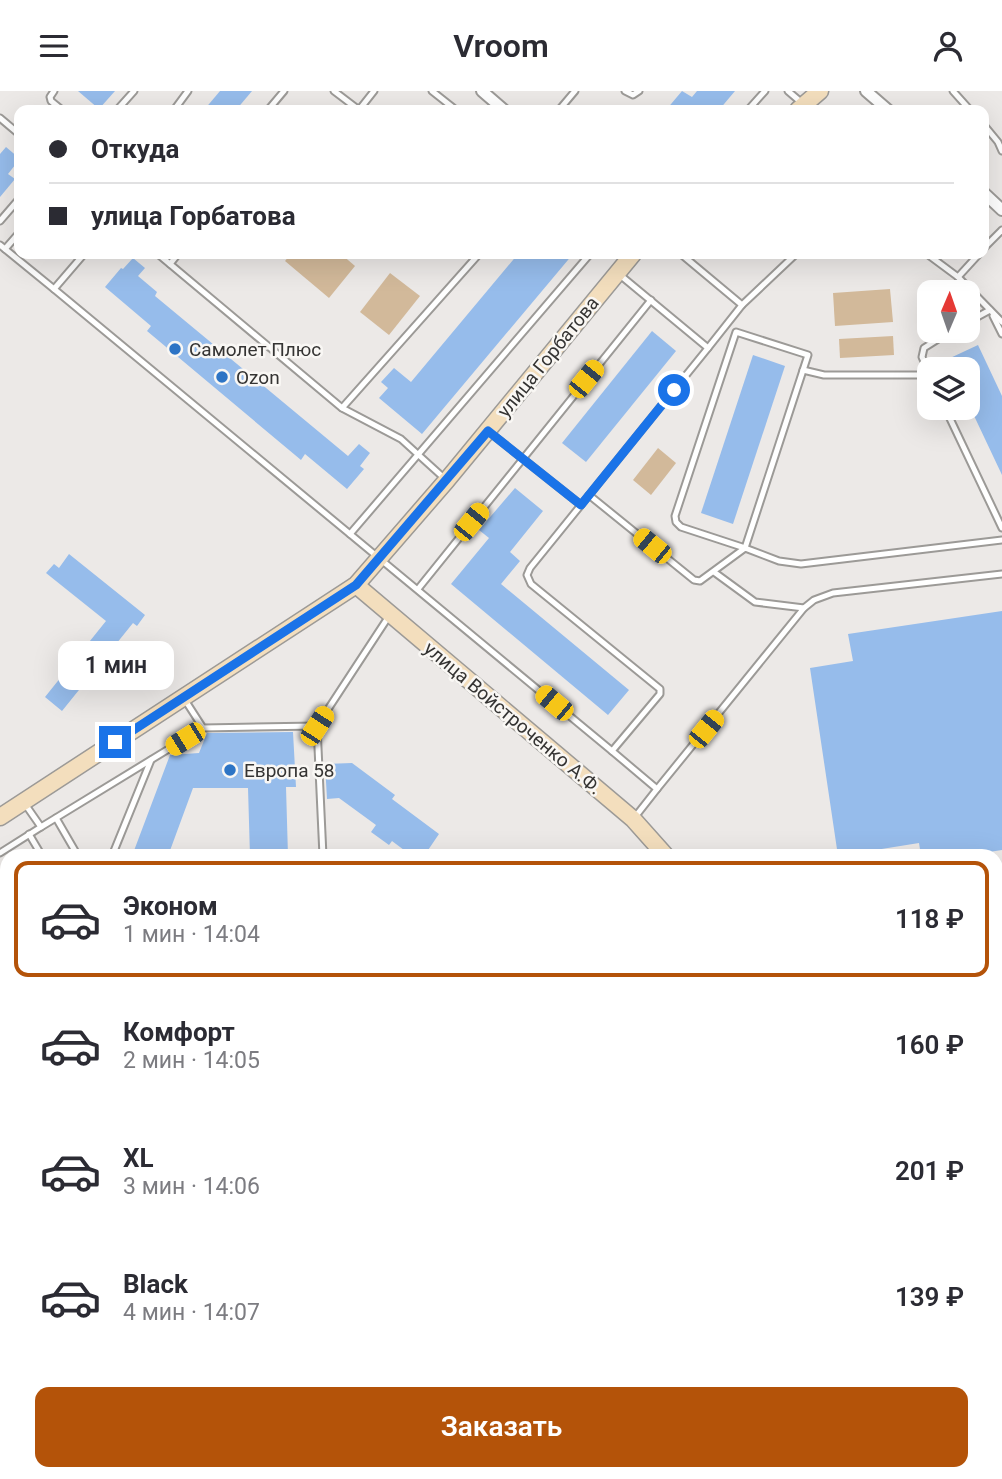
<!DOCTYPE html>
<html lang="ru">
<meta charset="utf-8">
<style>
:root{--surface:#fff;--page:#f7f7f7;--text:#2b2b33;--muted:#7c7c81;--line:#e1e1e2;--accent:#b45309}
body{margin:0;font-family:Roboto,sans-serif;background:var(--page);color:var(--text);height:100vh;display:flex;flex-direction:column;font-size:26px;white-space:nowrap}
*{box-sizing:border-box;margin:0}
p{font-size:23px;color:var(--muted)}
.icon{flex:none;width:38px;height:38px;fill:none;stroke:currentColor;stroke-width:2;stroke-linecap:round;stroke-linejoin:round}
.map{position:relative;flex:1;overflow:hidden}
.side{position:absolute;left:0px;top:758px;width:1003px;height:632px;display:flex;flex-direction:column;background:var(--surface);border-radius:21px 21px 0 0;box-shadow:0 7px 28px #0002}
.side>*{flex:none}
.top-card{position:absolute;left:14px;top:14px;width:975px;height:154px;border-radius:14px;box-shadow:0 7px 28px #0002;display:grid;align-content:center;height:154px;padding:0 35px;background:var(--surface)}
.needle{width:46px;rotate:2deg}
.controls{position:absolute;left:917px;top:189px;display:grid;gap:14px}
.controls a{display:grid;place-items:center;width:63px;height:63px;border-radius:14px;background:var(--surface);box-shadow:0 7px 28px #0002;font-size:35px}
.end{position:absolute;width:32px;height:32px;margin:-16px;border:9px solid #1a73e8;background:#fff;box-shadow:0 0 0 4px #fff}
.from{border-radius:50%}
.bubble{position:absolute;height:49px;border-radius:14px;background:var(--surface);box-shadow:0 7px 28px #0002;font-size:23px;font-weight:600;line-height:49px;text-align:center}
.car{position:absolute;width:21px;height:42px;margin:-21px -10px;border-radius:9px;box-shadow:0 0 5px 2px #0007;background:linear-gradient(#f5c518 24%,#345 0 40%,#f5c518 0 76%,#345 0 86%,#f5c518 0)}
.top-card b{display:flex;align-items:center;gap:24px;height:66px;font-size:26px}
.top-card b+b{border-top:2px solid var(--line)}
.top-card i{width:18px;height:18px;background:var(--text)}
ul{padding:12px 0 0;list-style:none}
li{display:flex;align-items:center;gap:21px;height:116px;margin:0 14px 10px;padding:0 21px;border:4px solid transparent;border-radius:14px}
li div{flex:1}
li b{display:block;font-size:26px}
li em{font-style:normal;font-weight:600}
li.on{border-color:var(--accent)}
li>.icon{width:63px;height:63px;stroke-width:1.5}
.action{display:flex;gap:14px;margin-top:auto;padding:14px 35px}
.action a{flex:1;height:80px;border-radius:14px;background:var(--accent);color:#fff;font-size:28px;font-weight:600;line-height:80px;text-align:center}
header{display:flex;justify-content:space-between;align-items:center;height:91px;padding:0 35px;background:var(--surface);font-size:32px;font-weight:600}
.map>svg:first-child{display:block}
.built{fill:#e8e0d7}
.green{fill:#d2b99a}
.building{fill:#96bceb}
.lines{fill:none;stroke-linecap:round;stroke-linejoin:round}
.service-casing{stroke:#9c9a97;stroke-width:9}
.minor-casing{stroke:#9c9a97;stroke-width:14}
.secondary-casing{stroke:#9c9a97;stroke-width:19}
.service{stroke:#fff;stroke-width:5}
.minor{stroke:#fff;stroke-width:10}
.secondary{stroke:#f3debd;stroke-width:16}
.route{stroke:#1a73e8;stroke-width:9}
.poi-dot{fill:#2d74c5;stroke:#f9f7f4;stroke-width:2.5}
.labels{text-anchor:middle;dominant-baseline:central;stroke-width:5;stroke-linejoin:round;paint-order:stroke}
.poi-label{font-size:19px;fill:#353433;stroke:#f9f7f4;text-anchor:start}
.street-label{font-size:19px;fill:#353433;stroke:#f9f7f4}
</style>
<header><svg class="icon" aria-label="menu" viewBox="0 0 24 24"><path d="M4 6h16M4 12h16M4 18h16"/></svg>Vroom<svg class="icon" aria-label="person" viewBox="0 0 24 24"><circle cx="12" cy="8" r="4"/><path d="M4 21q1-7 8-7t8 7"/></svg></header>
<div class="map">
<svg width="1002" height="1388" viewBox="0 0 1002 1388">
<rect width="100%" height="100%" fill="#ece9e7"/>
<g class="built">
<polygon points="7,803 7,1067 0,1072 0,807"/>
<polygon points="581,1382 919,1383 914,1388 571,1388"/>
</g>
<g class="green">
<polygon points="291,163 341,163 355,175 329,207 285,170"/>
<polygon points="390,182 420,205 389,244 360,221"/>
<polygon points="890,198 893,231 835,235 833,202"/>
<polygon points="893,245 894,264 840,267 839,248"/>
<polygon points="658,357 676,372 651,404 633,389"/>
<polygon points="996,959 1002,965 1002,1072 996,1078"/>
<polygon points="1002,1100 1002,1354 996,1359 996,1105"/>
<polygon points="460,1382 565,1383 556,1388 452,1388"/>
</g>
<g class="building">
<polygon points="78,0 115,0 99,18"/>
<polygon points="220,0 252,0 236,19 204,19"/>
<polygon points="682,0 692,6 697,0 735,0 719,19 666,19"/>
<polygon points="6,56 19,67 19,69 8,83 15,88 0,106 0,63"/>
<polygon points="518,163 573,163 422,343 379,307 388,297 381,291 394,277 411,291"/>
<polygon points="133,167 145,177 138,185 157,201 155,205 348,365 359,353 370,362 360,375 364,378 347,398 305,363 301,369 147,240 151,235 105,196 121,177 123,178"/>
<polygon points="652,240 676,260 586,371 562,352"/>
<polygon points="978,254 1002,305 1002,384 968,312 968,278 952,278 948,268"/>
<polygon points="753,264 785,275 733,433 701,422"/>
<polygon points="515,397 543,420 510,461 520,470 501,493 629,599 608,624 451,493 489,447 479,439"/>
<polygon points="69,463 145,524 137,535 133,532 62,620 45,606 106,530 46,482 54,473 59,477"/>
<polygon points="1002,520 1002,759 963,765 921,765 919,752 838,765 810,577 853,570 848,543"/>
<polygon points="293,641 296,696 286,696 288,765 250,765 248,697 193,697 168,765 132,765 170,664 199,662 207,642"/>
<polygon points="352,672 395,704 392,708 439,743 424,765 412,765 392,750 389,754 371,741 376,734 339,707 327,708 325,673"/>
</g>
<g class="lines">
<defs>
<g id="service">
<polyline points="54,0 50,6 51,10 62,19"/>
<polyline points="334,0 359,19 374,0"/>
<polyline points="432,0 456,19"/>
<polyline points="625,0 633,4 639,0"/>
<polyline points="788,0 802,12"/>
<polyline points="953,0 970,19"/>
<polyline points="117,19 134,0"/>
<polyline points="174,19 188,0"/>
<polyline points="268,19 284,0"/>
<polyline points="559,19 575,0"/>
<polyline points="748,19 765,0"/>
<polyline points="0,27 19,43"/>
<polyline points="984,34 998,51 1002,60"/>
<polyline points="0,130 19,108"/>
<polyline points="0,154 54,198"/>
<polyline points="984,157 1002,139"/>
<polyline points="5,158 19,142"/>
<polyline points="84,163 54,198 612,660"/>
<polyline points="158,163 342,317 401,348 444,387"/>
<polyline points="681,163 742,214"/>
<polyline points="927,163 958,186 979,163"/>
<polyline points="170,173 178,163"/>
<polyline points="958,186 1002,231"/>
<polyline points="993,225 1002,243"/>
<polyline points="968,231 990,219"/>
<polygon points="736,241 808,264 745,457 681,436 676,431 675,425"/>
<polyline points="708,257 742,214 796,163"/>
<polyline points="803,279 824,284 929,284"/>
<polyline points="929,282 922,266 924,257 951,240"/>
<polyline points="342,317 479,163"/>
<polyline points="945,317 1002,437"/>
<polyline points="488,340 581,414 530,477 527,484 531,493 660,598 660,603 612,660 657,698 635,726"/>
<polyline points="589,404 694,489 700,490 745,457 779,470 801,473 1002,449"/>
<polyline points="581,414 708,257 620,184"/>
<polyline points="350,443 590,163"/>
<polyline points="418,498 651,209"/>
<polyline points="804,517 814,509 833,502 1002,483"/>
<polyline points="185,609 203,637 317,635"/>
<polyline points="657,698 804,517 755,511 714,481"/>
<polyline points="25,713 41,736 203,637"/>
<polyline points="56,727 78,765"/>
<polyline points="29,743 42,765"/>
<polyline points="0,762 41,736"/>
<polyline points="112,765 151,669"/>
<polyline points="323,765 317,635 389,525"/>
<polyline points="493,765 495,763 523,765"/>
<polyline points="0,847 7,855"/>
<polyline points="0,1017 7,1012"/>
<path d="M7,1119C0,1145 0,1172 7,1199"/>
<polyline points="0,1360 7,1354"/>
<polyline points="996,1369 1002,1366"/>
<polyline points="68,1382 72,1388"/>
<polyline points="238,1382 241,1388"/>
<polyline points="660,1382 663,1388"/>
<polyline points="43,1388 51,1382"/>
<polyline points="345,1388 352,1382"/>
<polyline points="946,1388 960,1382"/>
</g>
<g id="minor">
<polyline points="482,0 504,19"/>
<polyline points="866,0 888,19"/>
<polyline points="984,102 1002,119"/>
</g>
<g id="secondary">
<polyline points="798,19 820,0"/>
<polyline points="356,494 633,728 666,765"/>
<polyline points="0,726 356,494 447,389 633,163"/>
<polyline points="996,924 1002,921"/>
<polyline points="996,947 1002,951"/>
<polyline points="996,1088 1002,1083"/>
<polyline points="414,1388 422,1382"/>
<polyline points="444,1388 452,1382"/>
</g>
</defs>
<use href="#service" class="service-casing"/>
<use href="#minor" class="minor-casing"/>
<use href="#secondary" class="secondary-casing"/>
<use href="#service" class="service"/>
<use href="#minor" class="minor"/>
<use href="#secondary" class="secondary"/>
</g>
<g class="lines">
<polyline class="route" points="115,651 356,494 488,340 581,414 674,299"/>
</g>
<g class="poi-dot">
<circle cx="175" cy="258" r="7"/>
<circle cx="222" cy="286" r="7"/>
<circle cx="230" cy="679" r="7"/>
</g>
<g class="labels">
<g class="poi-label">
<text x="189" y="258">Самолет Плюс</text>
<text x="236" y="286">Ozon</text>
<text x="244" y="679">Европа 58</text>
</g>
<g class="street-label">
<text transform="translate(548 266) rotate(-51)">улица Горбатова</text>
<text transform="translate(513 627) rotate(40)">улица Войстроченко А.Ф.</text>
</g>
</g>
</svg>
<div class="controls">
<a><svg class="needle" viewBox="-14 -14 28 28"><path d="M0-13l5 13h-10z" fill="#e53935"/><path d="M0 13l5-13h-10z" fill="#7c7c81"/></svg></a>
<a><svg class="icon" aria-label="layers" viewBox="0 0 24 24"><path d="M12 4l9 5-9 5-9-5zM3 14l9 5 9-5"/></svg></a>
</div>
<i class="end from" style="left:674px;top:299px"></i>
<i class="end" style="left:115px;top:651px"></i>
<div class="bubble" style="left:58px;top:550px;width:116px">1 мин</div>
<i class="car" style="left:586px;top:288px;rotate:39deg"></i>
<i class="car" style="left:471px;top:431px;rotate:39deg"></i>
<i class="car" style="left:652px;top:455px;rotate:309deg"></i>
<i class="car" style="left:554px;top:612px;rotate:310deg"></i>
<i class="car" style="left:317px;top:635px;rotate:33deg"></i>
<i class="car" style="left:706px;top:638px;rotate:39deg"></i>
<i class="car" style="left:185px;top:648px;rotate:238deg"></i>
<div class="top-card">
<b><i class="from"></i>Откуда</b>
<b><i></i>улица Горбатова</b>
</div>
<section class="side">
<ul>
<li class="on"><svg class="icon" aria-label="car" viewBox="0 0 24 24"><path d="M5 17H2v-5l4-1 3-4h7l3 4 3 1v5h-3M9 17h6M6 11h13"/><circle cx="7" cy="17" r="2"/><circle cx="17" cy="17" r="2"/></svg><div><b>Эконом</b><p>1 мин · 14:04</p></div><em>118 ₽</em></li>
<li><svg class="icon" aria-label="car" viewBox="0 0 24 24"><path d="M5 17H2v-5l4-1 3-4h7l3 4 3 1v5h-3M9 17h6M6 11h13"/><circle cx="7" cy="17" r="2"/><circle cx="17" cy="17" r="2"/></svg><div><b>Комфорт</b><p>2 мин · 14:05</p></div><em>160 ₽</em></li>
<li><svg class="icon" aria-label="car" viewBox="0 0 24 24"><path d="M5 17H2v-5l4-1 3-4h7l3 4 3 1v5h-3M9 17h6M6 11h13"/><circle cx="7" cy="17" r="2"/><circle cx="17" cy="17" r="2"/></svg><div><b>XL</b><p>3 мин · 14:06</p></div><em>201 ₽</em></li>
<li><svg class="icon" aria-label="car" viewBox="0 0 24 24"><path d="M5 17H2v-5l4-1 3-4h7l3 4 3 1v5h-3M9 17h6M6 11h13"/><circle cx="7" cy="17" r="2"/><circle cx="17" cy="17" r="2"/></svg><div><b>Black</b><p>4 мин · 14:07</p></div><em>139 ₽</em></li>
</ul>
<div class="action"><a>Заказать</a></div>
</section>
</div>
